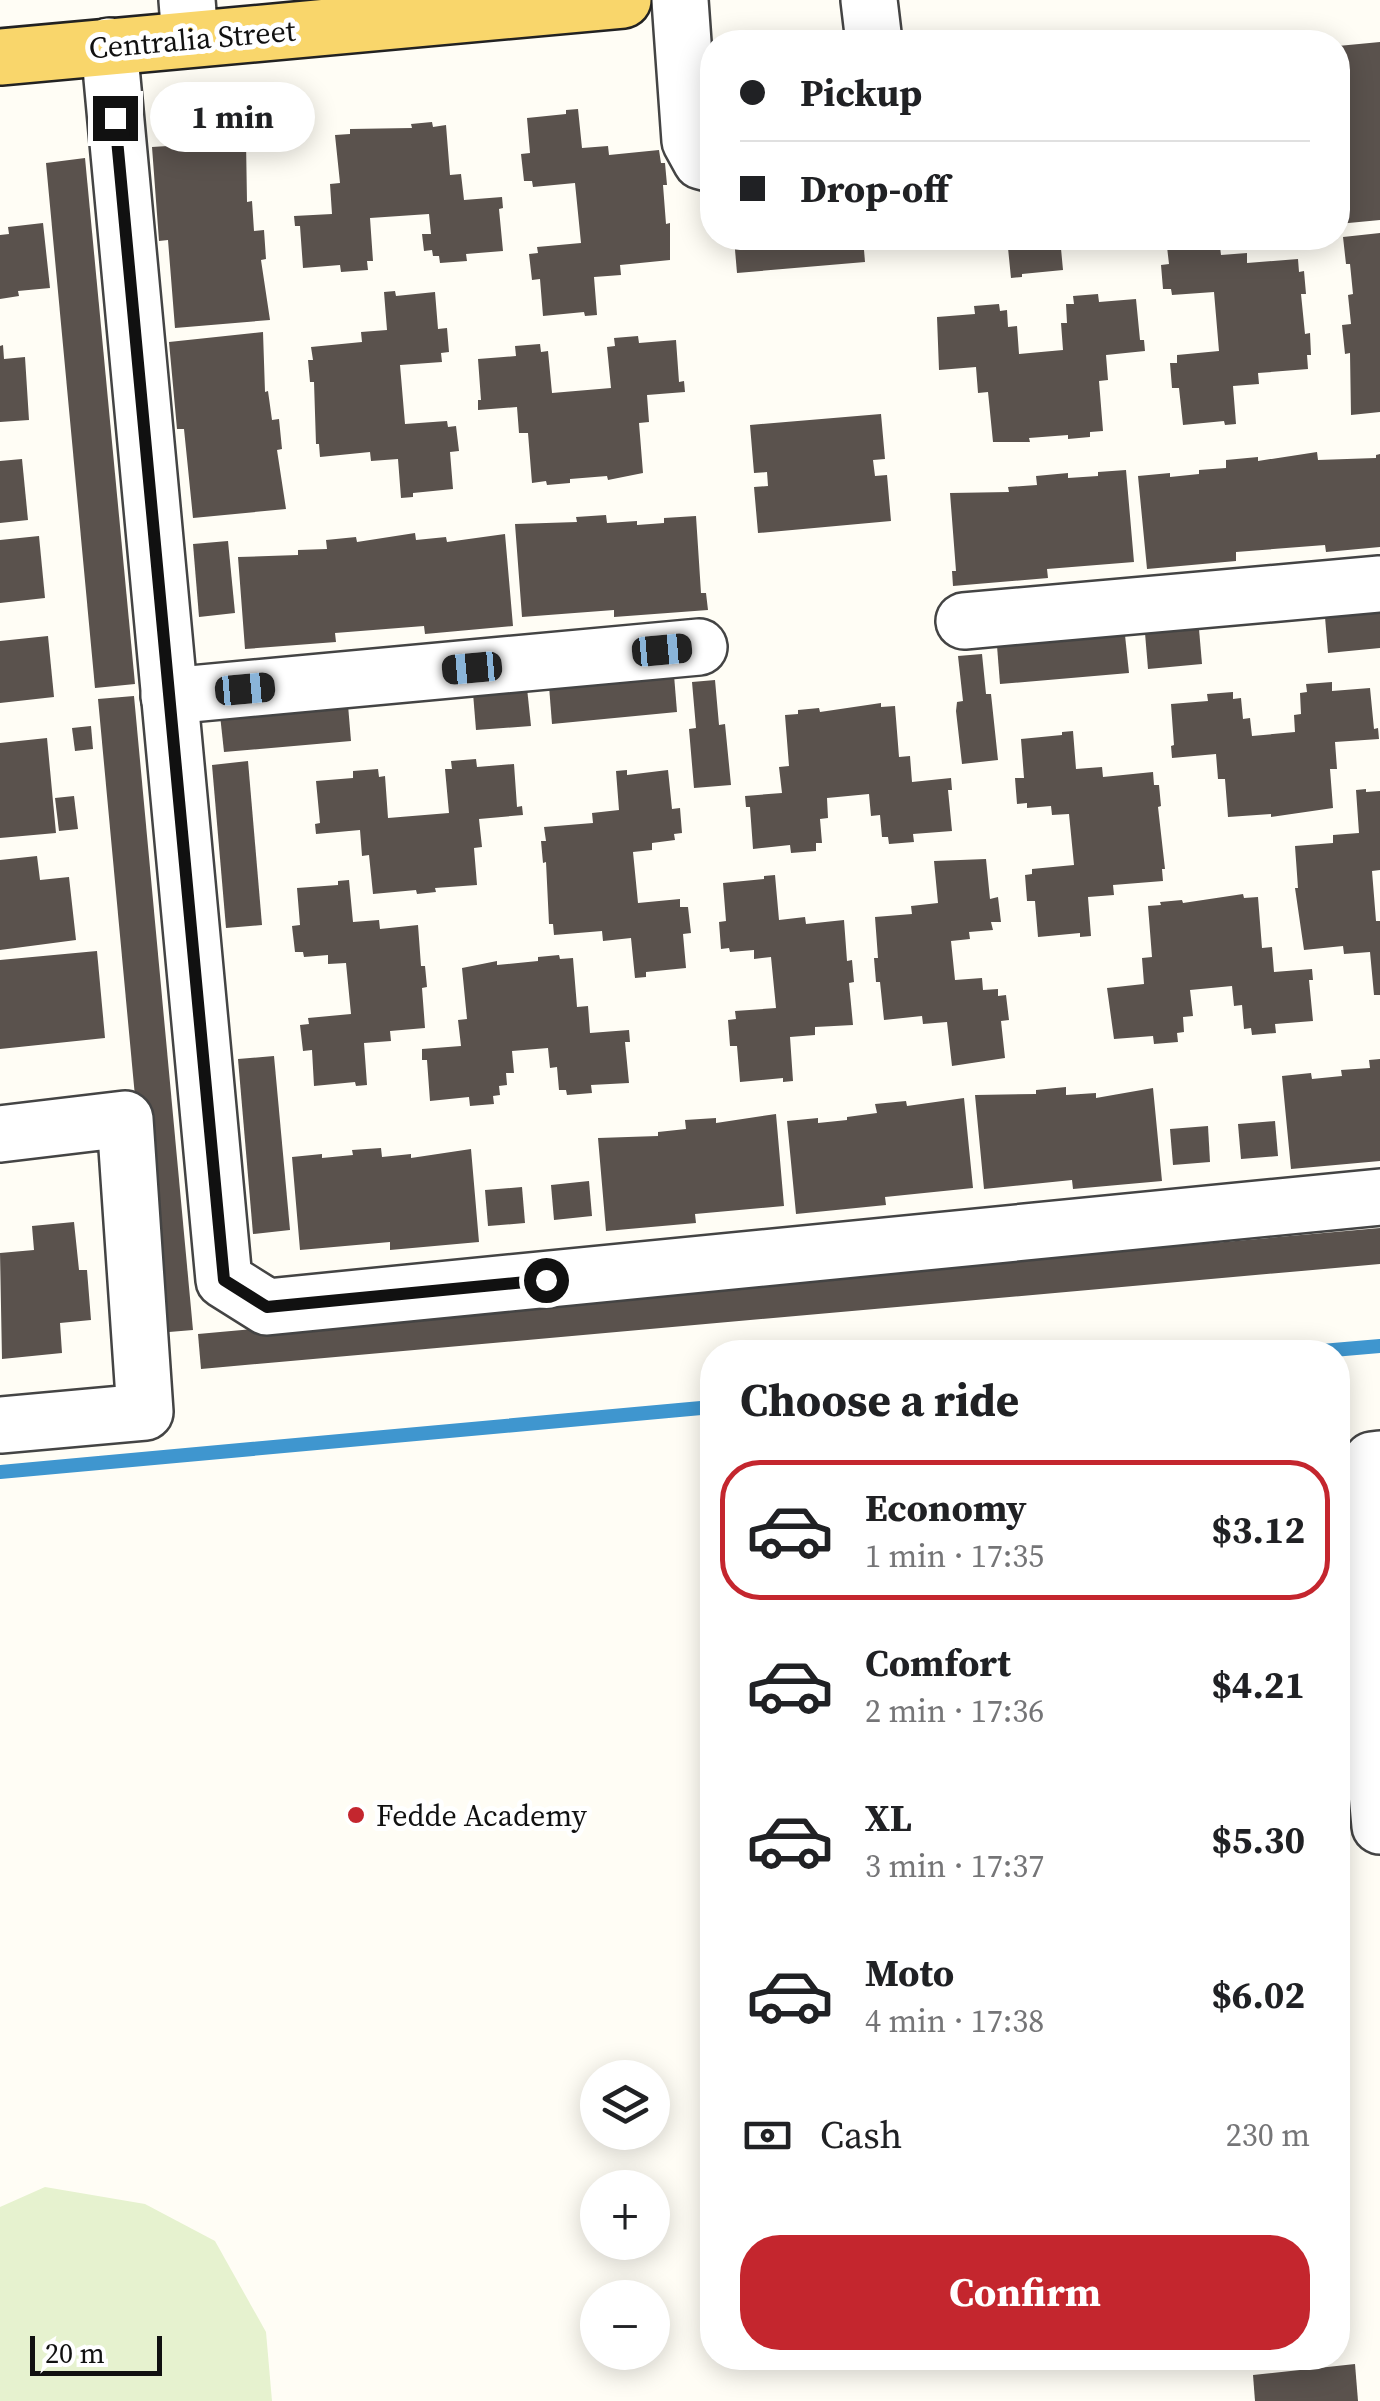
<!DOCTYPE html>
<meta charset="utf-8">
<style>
:root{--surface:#fff;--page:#f2f2f2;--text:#202124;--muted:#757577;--line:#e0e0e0;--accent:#c4262e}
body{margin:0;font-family:"Source Serif 4",serif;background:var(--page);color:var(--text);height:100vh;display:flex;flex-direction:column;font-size:38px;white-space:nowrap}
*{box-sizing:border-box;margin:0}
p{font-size:32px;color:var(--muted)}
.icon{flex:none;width:55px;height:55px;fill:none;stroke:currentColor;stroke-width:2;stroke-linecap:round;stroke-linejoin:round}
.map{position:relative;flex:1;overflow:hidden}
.details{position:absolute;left:700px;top:1340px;width:650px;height:1030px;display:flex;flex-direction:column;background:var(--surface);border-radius:40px;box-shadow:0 5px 25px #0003}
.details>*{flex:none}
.guide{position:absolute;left:700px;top:30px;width:650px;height:220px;border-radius:40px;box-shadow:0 5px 25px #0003;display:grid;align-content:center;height:220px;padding:0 40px;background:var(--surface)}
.fabs{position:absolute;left:580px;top:2060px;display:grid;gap:20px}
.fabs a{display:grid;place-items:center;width:90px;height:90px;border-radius:50%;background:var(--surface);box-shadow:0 5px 25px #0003;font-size:50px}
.scale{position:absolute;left:30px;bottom:25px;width:132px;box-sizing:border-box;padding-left:10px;border:5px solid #111;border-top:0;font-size:28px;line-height:35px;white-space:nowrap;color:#111;-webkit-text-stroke:8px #fff;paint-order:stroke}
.end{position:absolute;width:45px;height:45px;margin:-22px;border:12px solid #111;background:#fff;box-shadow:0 0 0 5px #fff}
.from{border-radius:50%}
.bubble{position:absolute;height:70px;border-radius:35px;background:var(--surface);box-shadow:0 5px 25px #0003;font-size:32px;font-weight:700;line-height:70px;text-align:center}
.car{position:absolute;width:30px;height:60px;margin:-30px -15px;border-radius:12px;box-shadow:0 0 8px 2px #0007;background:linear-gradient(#222 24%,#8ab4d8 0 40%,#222 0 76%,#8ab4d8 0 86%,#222 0)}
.guide b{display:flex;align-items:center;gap:35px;height:95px;font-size:38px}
.guide b+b{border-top:2px solid var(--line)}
.guide i{width:25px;height:25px;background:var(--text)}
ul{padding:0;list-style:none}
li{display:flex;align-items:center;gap:30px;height:140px;margin:0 20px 15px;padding:0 20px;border:5px solid transparent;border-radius:40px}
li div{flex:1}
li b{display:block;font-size:38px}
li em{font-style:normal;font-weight:700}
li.selected{border-color:var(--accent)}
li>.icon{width:90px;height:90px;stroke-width:1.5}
h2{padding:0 40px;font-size:45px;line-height:120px}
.pay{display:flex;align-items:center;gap:25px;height:110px;padding:0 40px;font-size:38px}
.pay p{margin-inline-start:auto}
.cta{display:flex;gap:20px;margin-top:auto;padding:20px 40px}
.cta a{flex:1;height:115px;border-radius:40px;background:var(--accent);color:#fff;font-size:40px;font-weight:700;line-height:115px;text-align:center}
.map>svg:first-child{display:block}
.pitch{fill:#e6f2cf}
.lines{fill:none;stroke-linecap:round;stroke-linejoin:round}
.stream{stroke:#3f96cf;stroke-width:14}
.building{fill:#5a524d}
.minor-casing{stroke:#444;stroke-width:60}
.major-casing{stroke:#222;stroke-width:60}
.minor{stroke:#fff;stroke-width:55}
.major{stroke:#f9d66b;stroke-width:55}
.route{stroke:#111;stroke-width:12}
.poi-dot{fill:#c4262e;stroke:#fff;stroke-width:4}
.labels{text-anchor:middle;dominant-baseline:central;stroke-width:10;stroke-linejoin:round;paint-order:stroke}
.street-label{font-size:30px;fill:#111;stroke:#fff}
.poi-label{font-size:30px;fill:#111;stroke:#fff;text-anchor:start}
</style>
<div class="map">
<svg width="1380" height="2401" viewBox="0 0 1380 2401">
<rect width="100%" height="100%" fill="#fffdf5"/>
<polygon class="pitch" points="45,2187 145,2204 215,2241 266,2332 272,2401 0,2401 0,2207"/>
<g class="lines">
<g class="stream">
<polyline points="1310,1352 1380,1346"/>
<polyline points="0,1472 712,1407"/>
</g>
</g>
<g class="building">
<polygon points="1380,42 1380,220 1338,224 1338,46"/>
<polygon points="578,109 582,148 608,146 609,155 659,150 661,163 665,163 667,185 663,185 666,224 670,223 670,260 620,265 621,275 594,277 597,315 585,316 584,312 543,316 540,279 532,280 529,254 538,253 537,247 581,243 575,183 533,187 532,181 524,181 521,154 530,153 527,118 566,114 566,110"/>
<polygon points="432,122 433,127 446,125 450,175 461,174 464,200 502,197 503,208 499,209 503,251 466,254 467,261 440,263 439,256 433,256 432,250 424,251 422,234 431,234 429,214 370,218 373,261 367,261 368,270 341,272 340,265 303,268 300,226 295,226 294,216 332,214 330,184 340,183 335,135 350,134 350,129 412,128 411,124"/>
<polygon points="246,141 247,202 252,201 254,231 264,230 266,259 261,260 270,320 175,328 168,240 159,241 152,147"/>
<polygon points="85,158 135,684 95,688 46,163"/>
<polygon points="43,223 50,288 18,291 19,296 0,299 0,235 9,234 8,227"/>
<polygon points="1380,233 1380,412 1351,415 1350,353 1345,354 1342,325 1351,324 1348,295 1353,294 1350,264 1346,264 1343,237"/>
<polygon points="734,238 863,238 865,262 737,273"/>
<polygon points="1007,238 1060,238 1063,270 1022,274 1022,277 1011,278"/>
<polygon points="1166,238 1219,238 1221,255 1247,253 1247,263 1298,259 1299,272 1304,271 1306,294 1301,294 1305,334 1310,333 1311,355 1307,355 1308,369 1258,373 1259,384 1233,386 1236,424 1225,425 1224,421 1183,425 1179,388 1172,388 1170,363 1177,363 1177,355 1219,351 1214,292 1172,295 1171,289 1163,289 1161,265 1169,264"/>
<polygon points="395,291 396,296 435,292 438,329 447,328 449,352 441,353 442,362 400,365 405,424 447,421 448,427 456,426 459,451 450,452 453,489 413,493 413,497 401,498 398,459 371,461 370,452 320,457 319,444 316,444 314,382 310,382 308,360 313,360 311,347 362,342 361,332 387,330 384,292"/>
<polygon points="1098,294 1099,302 1136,299 1140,340 1144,340 1145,351 1106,355 1108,380 1099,381 1103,431 1090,432 1090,437 1068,439 1068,435 1029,438 1030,442 993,442 988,392 978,393 976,367 939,370 937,317 975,314 974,306 999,304 1000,311 1007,310 1008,327 1017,326 1019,354 1063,350 1061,323 1067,323 1066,304 1074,304 1073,296"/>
<polygon points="263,332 265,392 268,391 272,420 279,419 282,449 277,450 286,509 193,518 184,429 177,429 169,342"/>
<polygon points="638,336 639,343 676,340 679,382 684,381 685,392 647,395 649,422 639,423 643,473 608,480 607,476 570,479 570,483 547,485 546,481 532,483 528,433 519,433 517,407 478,410 478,400 481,400 478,359 516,356 515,346 540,344 541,352 548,351 552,393 611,388 607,347 615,346 614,338"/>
<polygon points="3,345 4,359 25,357 29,420 0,422 0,346"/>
<polygon points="881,414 885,459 873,460 875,476 887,475 891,521 758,533 754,487 768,486 767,472 754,473 750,425"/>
<polygon points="1317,452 1318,460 1376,458 1376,455 1380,454 1380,547 1326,552 1325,545 1236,552 1236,561 1147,569 1138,476 1170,473 1170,477 1199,474 1199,470 1226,468 1226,460 1258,457 1258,461"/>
<polygon points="22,459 28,520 0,523 0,461"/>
<polygon points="1126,470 1134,562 1047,569 1048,578 953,586 952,571 956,571 950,493 1009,492 1008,487 1037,485 1036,476 1068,473 1068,478 1098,476 1098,472"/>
<polygon points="606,515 607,523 637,521 637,525 664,523 664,518 696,516 701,593 706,593 708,610 614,617 614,610 522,617 515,524 577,522 576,517"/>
<polygon points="415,533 416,540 446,537 447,542 505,534 513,626 425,634 424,626 335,633 336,642 245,649 238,557 298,555 298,550 327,549 326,540 356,537 357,542"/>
<polygon points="39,536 45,598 0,603 0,540"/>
<polygon points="228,541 235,613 199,617 193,544"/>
<polygon points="1380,612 1380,648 1328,653 1325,617"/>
<polygon points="1199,629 1202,664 1148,669 1145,633"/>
<polygon points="1125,635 1129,673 1000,684 997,646"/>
<polygon points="48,636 54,697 0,703 0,641"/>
<polygon points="982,654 986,694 991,694 998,760 962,764 956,711 957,702 963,701 958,656"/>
<polygon points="674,675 677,712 552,724 549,686"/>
<polygon points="715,680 719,725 725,724 731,785 694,788 689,729 696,728 692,682"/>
<polygon points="1332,682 1332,691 1370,688 1374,729 1378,728 1379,739 1335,742 1337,769 1330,769 1333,808 1271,817 1271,814 1228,817 1225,779 1218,779 1216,754 1172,758 1171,746 1174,745 1171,704 1208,701 1207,694 1233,692 1233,699 1241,698 1243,719 1250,718 1252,736 1295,732 1294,715 1301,714 1300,693 1307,692 1306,684"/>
<polygon points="527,688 531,726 476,730 473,693"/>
<polygon points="134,696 193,1330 157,1333 98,699"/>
<polygon points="881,703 881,707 895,706 899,757 910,756 912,782 951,778 952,790 948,790 952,831 913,834 914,842 889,844 888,837 882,837 880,815 871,816 869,794 827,798 828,818 820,819 822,843 816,843 816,851 791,853 790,845 753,849 750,807 746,807 745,796 782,793 779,767 789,766 785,715 798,714 798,710 819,708 820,712"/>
<polygon points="348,705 351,741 224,752 220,715"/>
<polygon points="91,726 93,749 75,751 72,728"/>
<polygon points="1073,731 1076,769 1102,767 1103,777 1153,772 1154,785 1159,785 1161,806 1158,807 1165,869 1162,869 1163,881 1113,885 1114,895 1088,897 1091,936 1080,937 1080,933 1038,937 1035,901 1027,901 1025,875 1032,874 1032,869 1074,865 1069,814 1052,815 1051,806 1027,808 1027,803 1017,804 1015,778 1024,778 1021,739 1062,735 1062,732"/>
<polygon points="47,738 56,833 0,838 0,743"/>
<polygon points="476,759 477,767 514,764 517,807 522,806 523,815 479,819 482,847 474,848 477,885 435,888 436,892 417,894 416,890 373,894 369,855 362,856 360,830 316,834 315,824 320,823 316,781 353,778 353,771 378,769 379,777 385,776 388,818 449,813 445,769 452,769 451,761"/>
<polygon points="248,761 262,925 226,928 212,765"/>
<polygon points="627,770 627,775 668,770 672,809 680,808 682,833 674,834 675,840 652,843 652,850 633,852 638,903 680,899 680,907 688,907 691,933 683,934 686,968 646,972 646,977 635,978 631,938 603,941 602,931 554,935 553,924 549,924 546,862 543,863 541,841 546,841 544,827 593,823 592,813 619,810 616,771"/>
<polygon points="1366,789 1366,792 1380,791 1380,870 1372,871 1376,921 1380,921 1380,995 1374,995 1370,952 1344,954 1343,946 1304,950 1295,888 1298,888 1295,846 1333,843 1333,835 1359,833 1356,790"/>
<polygon points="74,796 78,829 59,831 55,798"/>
<polygon points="37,856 40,880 69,877 76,940 0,950 0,860"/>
<polygon points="986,859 990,899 998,897 1001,922 991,922 993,930 969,932 970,939 951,941 955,980 982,978 983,990 998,989 998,996 1006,995 1009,1020 1001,1021 1005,1058 952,1066 947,1022 923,1024 922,1016 884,1020 880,982 876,982 874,958 878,958 875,917 912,914 911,906 938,903 934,861"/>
<polygon points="775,875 779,920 805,917 806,924 844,920 847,961 852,960 854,982 849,983 853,1025 815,1027 815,1035 790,1037 793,1081 783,1082 783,1078 740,1082 737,1046 730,1046 728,1020 736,1019 735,1011 776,1008 771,957 754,959 754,950 730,952 729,948 721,949 719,922 726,921 723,883 764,879 764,876"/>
<polygon points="349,880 353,922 379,920 380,929 418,925 421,966 425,966 427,987 422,988 425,1028 390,1031 391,1041 364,1043 367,1085 356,1086 355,1082 314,1086 312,1050 303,1051 300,1025 309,1024 308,1018 351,1014 346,963 328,964 328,955 304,957 303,952 295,952 292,926 300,925 297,888 338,885 338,881"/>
<polygon points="1243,894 1244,898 1258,897 1262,948 1272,947 1274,972 1312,969 1313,980 1309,980 1313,1021 1275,1024 1276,1033 1252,1035 1251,1028 1244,1029 1242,1005 1234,1006 1232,986 1190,990 1193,1016 1183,1017 1184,1032 1177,1033 1178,1042 1154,1044 1153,1036 1114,1039 1107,988 1144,984 1142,958 1152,957 1148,906 1161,905 1160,902 1182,900 1183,903"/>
<polygon points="97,951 105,1038 0,1049 0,960"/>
<polygon points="559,955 560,959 573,958 577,1007 588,1006 590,1033 629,1030 630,1042 625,1042 629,1083 591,1085 592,1093 567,1095 566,1090 559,1090 557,1067 550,1068 548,1048 512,1051 514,1073 506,1073 507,1085 499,1086 500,1095 493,1096 494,1104 470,1106 469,1097 430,1101 427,1060 422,1060 422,1049 461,1046 458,1020 467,1019 462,968 497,961 497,965 538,961 538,957"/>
<polygon points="274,1056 290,1230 253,1234 238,1059"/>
<polygon points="1380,1059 1380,1161 1291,1169 1282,1076 1311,1073 1312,1079 1342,1076 1341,1070 1370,1068 1369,1060"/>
<polygon points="1066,1087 1066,1095 1096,1093 1096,1098 1153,1088 1162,1181 1073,1189 1072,1180 984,1189 975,1095 1036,1094 1036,1090"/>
<polygon points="964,1098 973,1188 885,1197 886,1205 796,1214 787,1121 818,1118 818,1123 847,1120 847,1117 877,1113 875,1104 906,1101 907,1106"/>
<polygon points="776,1114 784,1206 695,1214 696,1223 606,1231 598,1138 658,1136 658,1132 686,1129 685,1120 716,1118 716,1123"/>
<polygon points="1275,1121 1278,1156 1241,1159 1238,1124"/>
<polygon points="1208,1126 1210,1162 1173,1165 1170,1129"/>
<polygon points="381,1148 382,1157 411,1154 411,1158 471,1149 479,1242 390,1250 390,1242 300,1250 292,1157 322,1154 322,1158 353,1155 352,1150"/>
<polygon points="589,1181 592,1216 554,1220 551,1185"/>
<polygon points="522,1187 525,1223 488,1226 485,1190"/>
<polygon points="74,1222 79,1270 87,1270 91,1320 60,1323 62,1353 2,1359 0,1253 34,1250 32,1226"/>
<polygon points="1380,1228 1380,1264 201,1369 198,1334"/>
<polygon points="1355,2364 1358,2401 1255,2401 1253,2375"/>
</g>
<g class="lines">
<defs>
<g id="minor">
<polyline points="187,0 190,38"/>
<polyline points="680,0 690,141 701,161 712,164"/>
<polyline points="869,0 874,42"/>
<polyline points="109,46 224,1280 267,1307 1380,1197"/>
<polyline points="964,621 1380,584"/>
<polyline points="169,696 699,647"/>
<polyline points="0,1134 125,1119 145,1412 0,1425"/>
<polyline points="1380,1459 1372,1460 1354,1536 1380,1826"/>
</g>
<polyline id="major" points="0,57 623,0"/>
</defs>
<use href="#minor" class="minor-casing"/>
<use href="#major" class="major-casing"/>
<use href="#minor" class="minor"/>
<use href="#major" class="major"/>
</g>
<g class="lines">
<polyline class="route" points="115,118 224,1280 267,1307 546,1280"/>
</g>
<circle class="poi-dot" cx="356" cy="1815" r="10"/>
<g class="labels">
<g class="street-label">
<text transform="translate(192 39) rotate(-5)">Centralia Street</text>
</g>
<g class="poi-label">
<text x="376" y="1815">Fedde Academy</text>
</g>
</g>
</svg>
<div class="fabs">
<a><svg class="icon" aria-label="layers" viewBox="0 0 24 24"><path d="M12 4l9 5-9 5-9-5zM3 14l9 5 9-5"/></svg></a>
<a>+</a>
<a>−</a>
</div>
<div class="scale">20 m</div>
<i class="end from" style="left:546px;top:1280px"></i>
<i class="end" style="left:115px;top:118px"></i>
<div class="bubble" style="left:150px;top:82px;width:165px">1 min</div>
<i class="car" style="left:662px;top:650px;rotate:85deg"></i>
<i class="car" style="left:472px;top:668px;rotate:265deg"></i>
<i class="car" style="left:245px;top:689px;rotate:85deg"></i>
<div class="guide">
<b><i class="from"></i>Pickup</b>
<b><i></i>Drop-off</b>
</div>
<section class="details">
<h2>Choose a ride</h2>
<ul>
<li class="selected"><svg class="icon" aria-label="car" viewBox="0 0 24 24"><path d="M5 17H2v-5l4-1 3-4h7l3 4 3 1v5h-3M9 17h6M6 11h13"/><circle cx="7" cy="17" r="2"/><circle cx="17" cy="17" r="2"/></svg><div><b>Economy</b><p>1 min · 17:35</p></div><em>$3.12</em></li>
<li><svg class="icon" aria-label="car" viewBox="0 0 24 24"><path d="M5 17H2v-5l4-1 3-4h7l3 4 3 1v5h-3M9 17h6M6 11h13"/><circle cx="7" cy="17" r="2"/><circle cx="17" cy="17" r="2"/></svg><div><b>Comfort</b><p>2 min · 17:36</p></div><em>$4.21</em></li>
<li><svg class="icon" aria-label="car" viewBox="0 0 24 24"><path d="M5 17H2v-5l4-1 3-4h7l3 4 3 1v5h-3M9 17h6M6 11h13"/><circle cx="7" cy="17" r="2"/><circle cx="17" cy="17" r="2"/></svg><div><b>XL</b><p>3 min · 17:37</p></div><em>$5.30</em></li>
<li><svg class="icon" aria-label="car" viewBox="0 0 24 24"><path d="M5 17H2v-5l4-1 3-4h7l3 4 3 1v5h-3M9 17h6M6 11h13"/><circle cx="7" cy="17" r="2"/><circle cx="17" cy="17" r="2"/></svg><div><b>Moto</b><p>4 min · 17:38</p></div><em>$6.02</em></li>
</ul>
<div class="pay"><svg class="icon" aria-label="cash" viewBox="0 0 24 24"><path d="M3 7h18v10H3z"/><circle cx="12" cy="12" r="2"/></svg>Cash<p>230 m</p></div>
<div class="cta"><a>Confirm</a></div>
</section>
</div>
